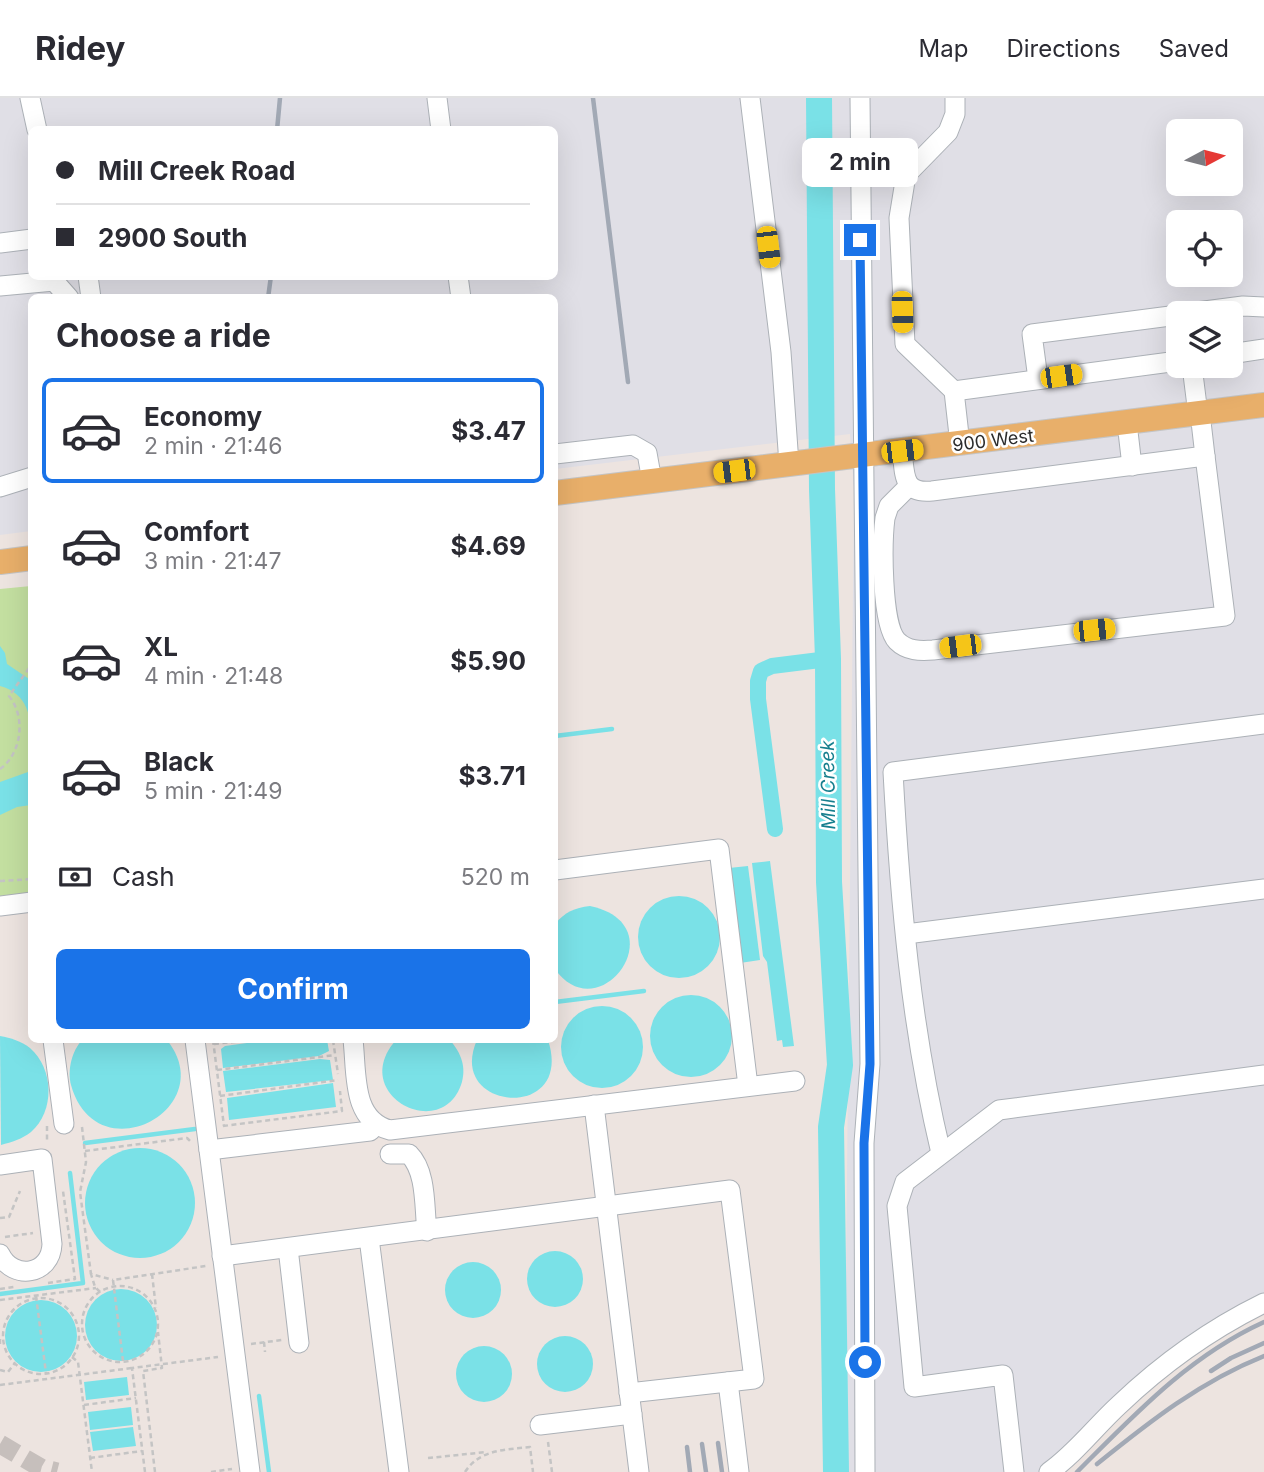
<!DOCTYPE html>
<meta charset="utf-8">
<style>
:root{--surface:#fff;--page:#f2f2f3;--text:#2b2b33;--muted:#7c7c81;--line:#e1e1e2;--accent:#1a73e8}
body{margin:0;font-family:Inter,sans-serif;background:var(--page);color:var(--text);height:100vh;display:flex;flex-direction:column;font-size:26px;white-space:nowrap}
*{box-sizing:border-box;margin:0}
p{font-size:23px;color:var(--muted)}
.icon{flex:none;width:38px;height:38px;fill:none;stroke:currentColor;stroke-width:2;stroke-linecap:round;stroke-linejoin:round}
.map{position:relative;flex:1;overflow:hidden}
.details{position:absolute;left:28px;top:196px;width:530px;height:749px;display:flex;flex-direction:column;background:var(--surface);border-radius:10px;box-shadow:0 7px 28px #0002}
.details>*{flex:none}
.top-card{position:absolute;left:28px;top:28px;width:530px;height:154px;border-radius:10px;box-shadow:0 7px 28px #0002;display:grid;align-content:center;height:154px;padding:0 28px;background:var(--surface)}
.needle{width:46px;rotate:83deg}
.fabs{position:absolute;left:1166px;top:21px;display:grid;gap:14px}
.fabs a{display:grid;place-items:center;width:77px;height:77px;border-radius:10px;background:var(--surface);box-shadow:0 7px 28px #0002;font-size:35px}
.end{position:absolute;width:32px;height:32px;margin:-16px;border:9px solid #1a73e8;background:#fff;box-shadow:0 0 0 4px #fff}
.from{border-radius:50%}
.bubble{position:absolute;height:49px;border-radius:10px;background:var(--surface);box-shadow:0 7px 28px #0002;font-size:23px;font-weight:700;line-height:49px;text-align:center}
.car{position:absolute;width:21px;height:42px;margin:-21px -10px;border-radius:9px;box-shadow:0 0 5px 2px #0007;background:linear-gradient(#f5c518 24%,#345 0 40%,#f5c518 0 76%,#345 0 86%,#f5c518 0)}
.top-card b{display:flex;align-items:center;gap:24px;height:66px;font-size:26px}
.top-card b+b{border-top:2px solid var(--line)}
.top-card i{width:18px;height:18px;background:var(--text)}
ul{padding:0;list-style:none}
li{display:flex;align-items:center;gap:21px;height:105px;margin:0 14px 10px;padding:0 14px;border:4px solid transparent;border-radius:10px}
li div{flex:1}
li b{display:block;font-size:26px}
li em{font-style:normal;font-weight:700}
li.current{border-color:var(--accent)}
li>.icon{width:63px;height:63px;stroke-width:1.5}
h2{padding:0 28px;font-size:32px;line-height:84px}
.pay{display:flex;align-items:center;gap:18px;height:77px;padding:0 28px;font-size:26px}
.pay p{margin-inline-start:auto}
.cta{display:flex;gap:14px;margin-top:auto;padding:14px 28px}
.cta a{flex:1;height:80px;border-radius:10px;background:var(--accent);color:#fff;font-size:28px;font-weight:700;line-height:80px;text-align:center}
header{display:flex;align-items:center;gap:42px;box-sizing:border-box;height:98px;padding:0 35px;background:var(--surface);border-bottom:2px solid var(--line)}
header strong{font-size:33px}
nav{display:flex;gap:38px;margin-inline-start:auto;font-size:24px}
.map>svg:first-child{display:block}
.industrial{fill:#e0dfe6;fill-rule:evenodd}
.green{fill:#c3dfa0}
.water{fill:#7ae1e7}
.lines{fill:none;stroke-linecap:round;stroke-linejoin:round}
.stream{stroke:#7ae1e7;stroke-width:4.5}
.canal{stroke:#7ae1e7;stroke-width:16}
.river{stroke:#7ae1e7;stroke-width:26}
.minor-tunnel{stroke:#c6bfbc;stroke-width:19;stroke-dasharray:19 10;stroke-linecap:butt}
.minor-casing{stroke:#acb1b7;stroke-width:21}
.major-casing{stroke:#c4c4c4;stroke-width:26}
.path{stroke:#c4c4c4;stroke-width:2.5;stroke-dasharray:5 3.5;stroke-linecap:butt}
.minor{stroke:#fff;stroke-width:19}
.major{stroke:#e8af6a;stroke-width:24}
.rail{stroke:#a2a9b5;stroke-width:4.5}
.path-bridge{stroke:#c4c4c4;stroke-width:2.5;stroke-dasharray:5 3.5;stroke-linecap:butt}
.route{stroke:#1a73e8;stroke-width:9}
.labels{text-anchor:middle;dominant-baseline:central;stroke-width:5;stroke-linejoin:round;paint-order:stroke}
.street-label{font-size:18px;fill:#2c2c2c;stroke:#fff}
.water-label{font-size:19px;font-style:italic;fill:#177f8e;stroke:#fff}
</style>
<header>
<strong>Ridey</strong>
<nav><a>Map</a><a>Directions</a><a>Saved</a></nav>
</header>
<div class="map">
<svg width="1264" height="1374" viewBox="0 0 1264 1374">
<rect width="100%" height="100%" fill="#ede4e0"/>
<path class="industrial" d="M0,0H1264V1215L1238,1227L1174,1271L1094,1337L1059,1374H844L854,392L850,336L555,371V200H32L31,433L0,437ZM32,32H555V178H32ZM1178,33H1230V86H1178ZM1178,124H1230V177H1178ZM1178,215H1230V268H1178Z"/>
<polygon class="green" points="31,488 31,801 0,805 0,491"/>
<g class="water">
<path d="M0,548L5,555L7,566L32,583L31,707L17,709L0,717V684L28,674L31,667C31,636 37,598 0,588Z"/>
<polygon points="770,763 794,948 783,949 782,942 777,943 767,864 763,858 752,765"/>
<polygon points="748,768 760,862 740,865 729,770"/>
<circle cx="679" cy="839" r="41"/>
<path d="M590,808C678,827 599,934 555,871V826C565,814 574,810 590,808Z"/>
<circle cx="691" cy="938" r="41"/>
<circle cx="602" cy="949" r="41"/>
<path d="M0,938C11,940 21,943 30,950C54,971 55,1013 31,1034C22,1041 12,1044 1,1047Z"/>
<path d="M82,942H167C222,1011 96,1077 71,987C67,972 72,953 82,942Z"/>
<polygon points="268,942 327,942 329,953 319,958 223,970 221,951 225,948"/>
<path d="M396,942H450C461,955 467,969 461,987C440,1045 348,996 396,942Z"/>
<path d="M477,942H548C575,1024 445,1014 477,942Z"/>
<polygon points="320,961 330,962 333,982 226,994 223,973"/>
<polygon points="333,985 336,1009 229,1022 227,1000"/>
<circle cx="140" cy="1105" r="55"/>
<circle cx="555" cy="1181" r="28"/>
<circle cx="473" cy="1192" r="28"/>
<circle cx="121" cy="1227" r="36"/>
<circle cx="41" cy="1238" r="36"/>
<circle cx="565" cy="1266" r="28"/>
<circle cx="484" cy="1276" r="28"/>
<polygon points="127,1279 129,1297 86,1302 84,1284"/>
<polygon points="131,1309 133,1327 90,1332 88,1314"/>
<polygon points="133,1329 136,1348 93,1353 90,1334"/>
</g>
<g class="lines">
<g class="stream">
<polyline points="555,638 612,631"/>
<polyline points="555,904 644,893"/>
<polyline points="85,1045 195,1031"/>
<polyline points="0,1196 83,1185 70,1075"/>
<polyline points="259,1298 269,1374"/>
</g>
<polyline class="canal" points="775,731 758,601 758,583 761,573 772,568 828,561"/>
<polyline class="river" points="819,0 822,391 828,561 829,784 840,967 831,1029 836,1374"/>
<polyline class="minor-tunnel" points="0,1346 41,1370 57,1374"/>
<defs>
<g id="minor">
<polyline points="30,0 37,32"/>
<polyline points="437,0 441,32"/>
<polyline points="750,0 781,254 789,366"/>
<polyline points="860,0 870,966 864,1045 865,1374"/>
<polyline points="0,145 32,141"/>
<polyline points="88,178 91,200"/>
<polyline points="458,178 461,200"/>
<polyline points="0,188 54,183 69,200"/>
<polyline points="1189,215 1243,208 1264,209"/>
<polyline points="1230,256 1264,251"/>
<polyline points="1192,268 1198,316"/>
<polyline points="1038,281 1032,236 1178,217"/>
<polyline points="954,293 905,246 899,120 906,77 948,34 955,16 955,0"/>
<polyline points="1127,325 1132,368"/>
<polyline points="960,346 954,293 1178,263"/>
<path d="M902,353C905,376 902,396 932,393L1205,358L1200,315"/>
<polyline points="555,356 633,347 647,355 652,383"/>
<path d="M909,388L889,408L885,420C882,444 881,526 897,543C907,553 920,553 933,552L1225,518L1205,358"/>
<polyline points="0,389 32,379"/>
<polyline points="555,772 719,751 748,988"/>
<polyline points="0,808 32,804"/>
<polyline points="906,836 1264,791"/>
<polyline points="53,942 64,1026"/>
<polyline points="195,942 250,1374"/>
<path d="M353,942C357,974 351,1022 390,1032L795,983"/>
<polyline points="594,1007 639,1374"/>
<polyline points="209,1052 370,1033 376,1027"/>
<path d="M941,1055C911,930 900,802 893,674L1264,626"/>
<path d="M390,1056H409C427,1074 424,1109 427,1133"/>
<path d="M0,1067L42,1061L52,1146C51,1177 13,1183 0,1156"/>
<polyline points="369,1140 399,1374"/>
<polyline points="288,1150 299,1245"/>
<polyline points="222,1158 730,1092 754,1281 629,1295"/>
<polyline points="728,1284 739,1374"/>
<polyline points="540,1327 632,1316"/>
<polyline points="1014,1374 1003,1277 914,1289 897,1108 905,1084 999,1012 1264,977"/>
<path d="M1049,1374C1075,1356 1096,1328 1119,1307C1162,1266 1211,1231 1264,1205"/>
</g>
<g id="major">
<polyline points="555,395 1264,307"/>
<polyline points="0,464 32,460"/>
</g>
</defs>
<use href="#minor" class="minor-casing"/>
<use href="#major" class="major-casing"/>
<g class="path">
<path d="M0,671C22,655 26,619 9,598L32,566"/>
<polyline points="0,783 32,781"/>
<polyline points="213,942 224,1028"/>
<polyline points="333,942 338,976"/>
<polyline points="214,946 251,942"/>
<polyline points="217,972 335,957"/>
<polyline points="220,998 338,982"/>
<polyline points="47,1028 47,1045"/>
<polyline points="223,1028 342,1013 340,993"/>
<polyline points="82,1029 86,1064 80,1094 91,1176"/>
<polyline points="85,1053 187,1040 191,1044"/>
<polyline points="0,1120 9,1119 20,1093"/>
<polyline points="5,1139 33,1135"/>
<polyline points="152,1176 156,1210"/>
<polyline points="48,1185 75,1181 63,1093"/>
<circle cx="120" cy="1226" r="38"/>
<polyline points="0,1191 14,1189"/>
<polyline points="100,1194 95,1189 91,1176 113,1182"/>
<circle cx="41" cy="1238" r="38"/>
<polyline points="0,1202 96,1190"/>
<polyline points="0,1241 0,1249"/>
<polyline points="264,1244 265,1254"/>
<polyline points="251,1246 282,1242"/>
<polyline points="72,1259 78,1264 92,1374"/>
<polyline points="123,1263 113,1182 206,1168"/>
<polyline points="0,1272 8,1274 15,1265"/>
<polyline points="0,1287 132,1270"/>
<polyline points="84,1307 136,1300"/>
<polyline points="548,1344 552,1374"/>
<polyline points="90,1360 142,1353"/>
<polyline points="428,1360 487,1354"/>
<polyline points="145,1374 132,1270 218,1259"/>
<polyline points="155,1374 143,1273 162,1270 158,1234"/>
<polyline points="211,1374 232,1371"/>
<path d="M465,1374C480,1351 505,1352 530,1349L533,1374"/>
</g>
<use href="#minor" class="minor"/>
<use href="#major" class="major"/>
<g class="rail">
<polyline points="593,0 628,284"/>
<polyline points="277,32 280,0"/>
<polyline points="268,200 271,178"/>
<polyline points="1211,1273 1231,1260 1264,1245"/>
<polyline points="718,1345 722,1374"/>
<polyline points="702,1346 706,1374"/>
<polyline points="687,1349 690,1374"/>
<path d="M1097,1366C1149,1324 1201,1283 1264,1258"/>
<path d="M1077,1374C1135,1316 1189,1258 1264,1224"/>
</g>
<polyline class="path-bridge" points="36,1198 46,1275"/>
</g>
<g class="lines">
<polyline class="route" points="860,142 870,966 864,1045 865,1264"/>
</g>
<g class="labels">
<g class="street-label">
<text transform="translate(993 342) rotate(-7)">900 West</text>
</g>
<g class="water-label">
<text transform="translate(828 687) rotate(-91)">Mill Creek</text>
</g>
</g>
</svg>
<div class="fabs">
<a><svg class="needle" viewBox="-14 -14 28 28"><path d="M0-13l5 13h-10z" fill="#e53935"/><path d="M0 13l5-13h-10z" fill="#7c7c81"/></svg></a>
<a><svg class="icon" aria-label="locate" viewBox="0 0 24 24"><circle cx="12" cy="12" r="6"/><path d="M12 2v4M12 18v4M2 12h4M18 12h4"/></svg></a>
<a><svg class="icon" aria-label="layers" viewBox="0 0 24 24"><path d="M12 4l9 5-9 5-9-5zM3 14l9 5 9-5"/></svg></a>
</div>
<i class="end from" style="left:865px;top:1264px"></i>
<i class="end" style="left:860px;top:142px"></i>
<div class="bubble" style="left:802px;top:40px;width:116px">2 min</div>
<i class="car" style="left:768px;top:149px;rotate:173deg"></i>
<i class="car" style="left:902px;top:214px;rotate:178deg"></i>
<i class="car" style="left:1061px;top:278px;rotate:82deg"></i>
<i class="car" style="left:902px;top:353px;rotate:83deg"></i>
<i class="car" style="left:734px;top:373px;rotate:263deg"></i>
<i class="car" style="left:1094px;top:532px;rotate:84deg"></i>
<i class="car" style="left:960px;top:548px;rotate:263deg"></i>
<div class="top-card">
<b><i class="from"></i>Mill Creek Road</b>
<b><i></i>2900 South</b>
</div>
<section class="details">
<h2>Choose a ride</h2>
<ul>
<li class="current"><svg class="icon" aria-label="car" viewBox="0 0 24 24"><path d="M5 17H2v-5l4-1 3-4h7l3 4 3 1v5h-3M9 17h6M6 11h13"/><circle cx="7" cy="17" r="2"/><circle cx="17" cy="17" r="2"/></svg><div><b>Economy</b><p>2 min · 21:46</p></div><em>$3.47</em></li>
<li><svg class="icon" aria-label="car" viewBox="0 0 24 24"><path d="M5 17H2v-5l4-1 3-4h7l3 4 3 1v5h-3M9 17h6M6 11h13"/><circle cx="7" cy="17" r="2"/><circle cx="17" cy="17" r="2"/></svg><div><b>Comfort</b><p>3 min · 21:47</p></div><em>$4.69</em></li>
<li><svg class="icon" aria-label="car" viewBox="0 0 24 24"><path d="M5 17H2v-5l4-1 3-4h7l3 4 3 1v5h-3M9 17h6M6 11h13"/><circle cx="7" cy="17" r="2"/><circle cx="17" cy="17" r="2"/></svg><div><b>XL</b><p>4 min · 21:48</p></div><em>$5.90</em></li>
<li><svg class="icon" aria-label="car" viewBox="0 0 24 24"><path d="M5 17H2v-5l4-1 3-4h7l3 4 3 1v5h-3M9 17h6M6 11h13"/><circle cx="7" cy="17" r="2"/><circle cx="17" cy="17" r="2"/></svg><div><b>Black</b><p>5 min · 21:49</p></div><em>$3.71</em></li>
</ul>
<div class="pay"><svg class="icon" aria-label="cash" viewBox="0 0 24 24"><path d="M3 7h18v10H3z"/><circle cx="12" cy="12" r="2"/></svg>Cash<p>520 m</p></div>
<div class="cta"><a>Confirm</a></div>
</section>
</div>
